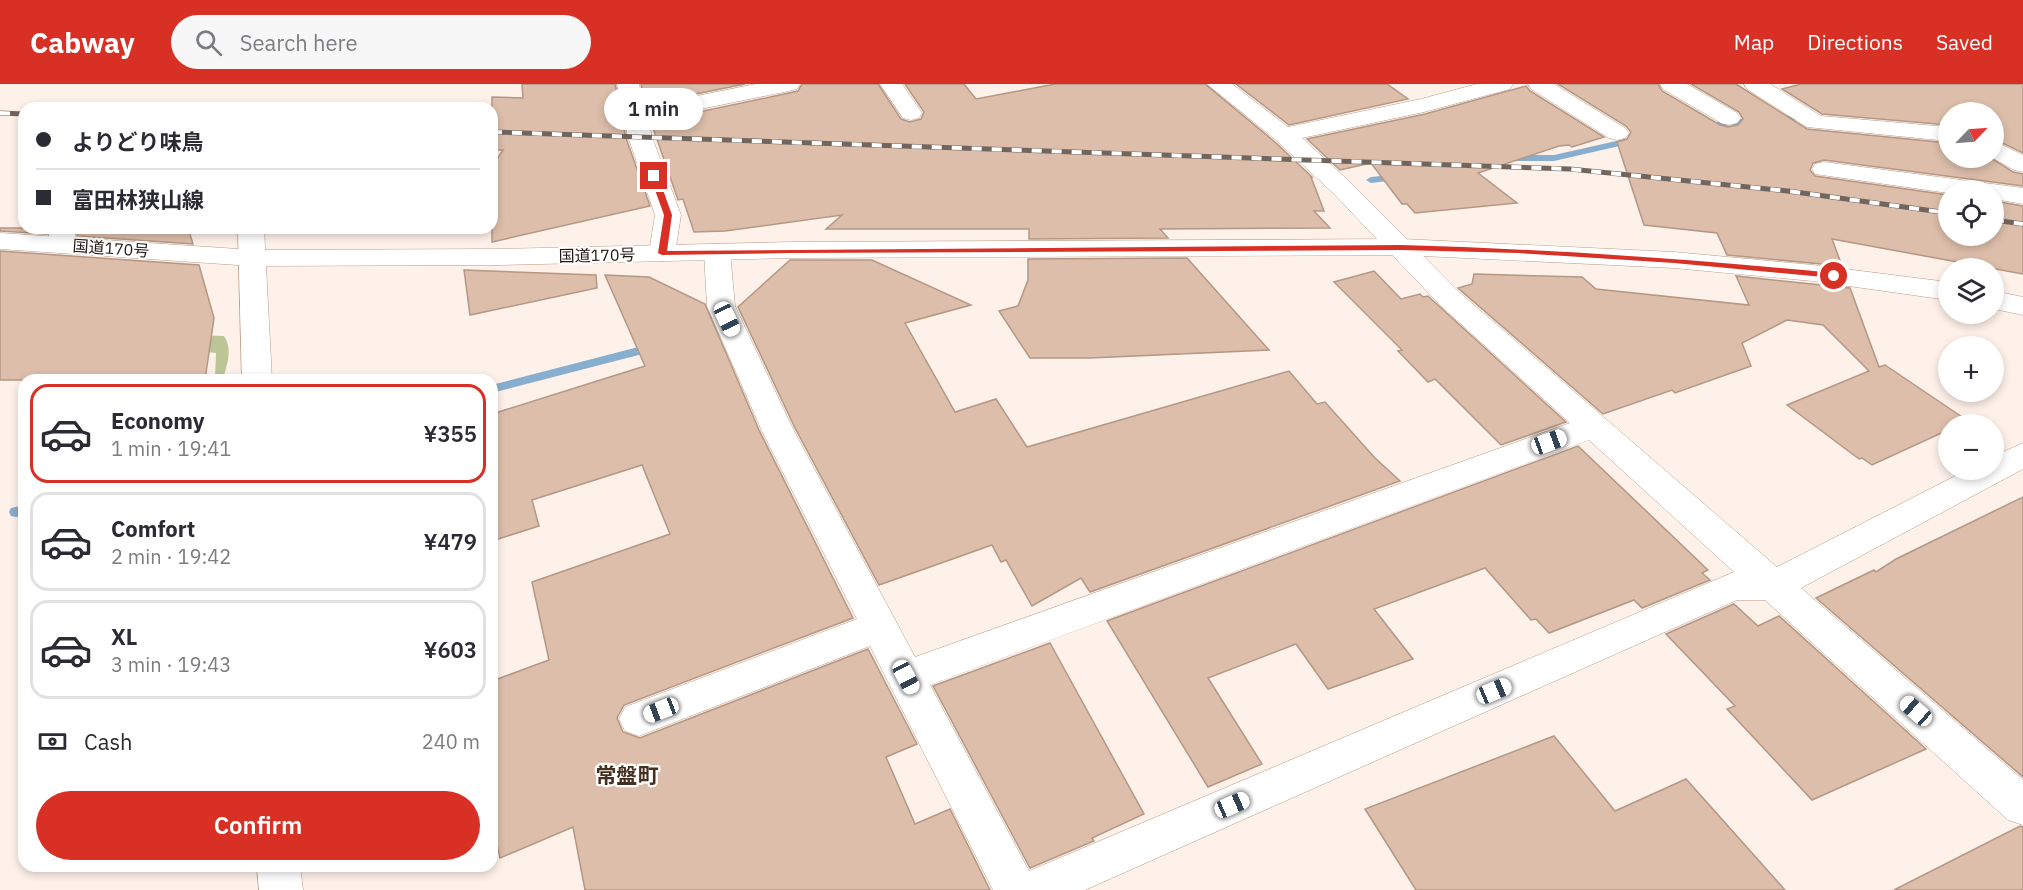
<!DOCTYPE html>
<meta charset="utf-8">
<style>
:root{--surface:#fff;--page:#f7f7f7;--text:#2b2b33;--muted:#7c7c81;--line:#e1e1e2;--accent:#d93025}
body{margin:0;font-family:"IBM Plex Sans","Noto Sans JP",sans-serif;background:var(--page);color:var(--text);height:100vh;display:flex;flex-direction:column;font-size:22px;white-space:nowrap}
*{box-sizing:border-box;margin:0}
p{font-size:20px;color:var(--muted)}
.icon{flex:none;width:33px;height:33px;fill:none;stroke:currentColor;stroke-width:2;stroke-linecap:round;stroke-linejoin:round}
.map{position:relative;flex:1;overflow:hidden}
.side{position:absolute;left:18px;top:290px;width:480px;height:498px;display:flex;flex-direction:column;background:var(--surface);border-radius:18px;box-shadow:0 3px 9px #0003}
.side>*{flex:none}
.banner{position:absolute;left:18px;top:18px;width:480px;height:132px;border-radius:18px;box-shadow:0 3px 9px #0003;display:grid;align-content:center;height:132px;padding:0 18px;background:var(--surface)}
.needle{width:39px;rotate:65deg}
.controls{position:absolute;left:1938px;top:18px;display:grid;gap:12px}
.controls a{display:grid;place-items:center;width:66px;height:66px;border-radius:50%;background:var(--surface);box-shadow:0 3px 9px #0003;font-size:30px}
.end{position:absolute;width:27px;height:27px;margin:-14px;border:8px solid #d93025;background:#fff;box-shadow:0 0 0 3px #fff}
.from{border-radius:50%}
.bubble{position:absolute;height:42px;border-radius:21px;background:var(--surface);box-shadow:0 3px 9px #0003;font-size:20px;font-weight:600;line-height:42px;text-align:center}
.car{position:absolute;width:18px;height:36px;margin:-18px -9px;border-radius:8px;box-shadow:0 0 4px 2px #0007;background:linear-gradient(#fff 24%,#345 0 40%,#fff 0 76%,#345 0 86%,#fff 0)}
.banner b{display:flex;align-items:center;gap:21px;height:57px;font-size:22px}
.banner b+b{border-top:2px solid var(--line)}
.banner i{width:15px;height:15px;background:var(--text)}
ul{padding:10px 0 0;list-style:none}
li{display:flex;align-items:center;gap:18px;height:99px;margin:0 12px 9px;padding:0 6px;border:3px solid var(--line);border-radius:18px}
li div{flex:1}
li b{display:block;font-size:22px}
li em{font-style:normal;font-weight:600}
li.selected{border-color:var(--accent)}
li>.icon{width:54px;height:54px;stroke-width:1.5}
.pay{display:flex;align-items:center;gap:15px;height:66px;padding:0 18px;font-size:22px}
.pay p{margin-inline-start:auto}
.action{display:flex;gap:12px;margin-top:auto;padding:12px 18px}
.action a{flex:1;height:69px;border-radius:36px;background:var(--accent);color:#fff;font-size:24px;font-weight:600;line-height:69px;text-align:center}
header{display:flex;align-items:center;gap:36px;box-sizing:border-box;height:84px;padding:0 30px;background:var(--accent);color:#fff}
header strong{font-size:28px}
nav{display:flex;gap:33px;margin-inline-start:auto;font-size:21px}
.search{width:420px;height:54px;background:var(--page);display:flex;align-items:center;gap:15px;box-sizing:border-box;padding:0 21px;border-radius:33px;color:var(--muted);font-size:22px}
.map>svg:first-child{display:block}
.forest{fill:#bcc596}
.lines{fill:none;stroke-linecap:round;stroke-linejoin:round}
.stream{fill:#87adcf;fill-rule:evenodd}
.building{fill:#dcbeaa;stroke:#b49784;stroke-width:1.5}
.minor-casing{stroke:#b99c88;stroke-width:1}
.major-casing{stroke:#b99c88;stroke-width:1}
.highway-casing{stroke:#b99c88;stroke-width:1}
.minor{fill:#fff;fill-rule:evenodd}
.major{fill:#fff;fill-rule:evenodd}
.highway{fill:#fff;fill-rule:evenodd}
.rail-casing{stroke:#71655e;stroke-width:5}
.rail{stroke:#fff;stroke-width:4;stroke-dasharray:10;stroke-linecap:butt}
.route{fill:#d93025}
.labels{text-anchor:middle;dominant-baseline:central;stroke-width:4.5;stroke-linejoin:round;paint-order:stroke}
.street-label{font-size:16px;fill:#221710;stroke:#fff}
.near-neighbourhood-label{font-size:21px;font-weight:bold;fill:#472f1f;stroke:#fff}
</style>
<header>
<strong>Cabway</strong>
<div class="search"><svg class="icon" aria-label="search" viewBox="0 0 24 24"><circle cx="10" cy="10" r="6"/><path d="M15 15l6 6"/></svg>Search here</div>
<nav><a>Map</a><a>Directions</a><a>Saved</a></nav>
</header>
<div class="map">
<svg width="2023" height="806" viewBox="0 0 2023 806">
<rect width="100%" height="100%" fill="#fef1e9"/>
<path class="forest" d="M192,251L224,252C233,265 227,281 223,295L215,293L216,269L199,267Z"/>
<g class="lines">
<g class="stream">
<polygon points="1809,30 1812,31 1812,35 1725,42 1700,47 1695,44 1725,36"/>
<polygon points="1634,53 1639,56 1637,58 1554,77 1505,77 1500,74 1505,71 1554,71"/>
<polygon points="1400,90 1404,91 1404,95 1371,99 1366,96 1371,93"/>
<polygon points="650,260 654,261 656,264 654,267 492,309 492,301"/>
<polygon points="24,421 24,431 16,433 11,432 9,428 11,424"/>
</g>
</g>
<g class="building">
<polygon points="522,0 615,0 626,54 650,122 492,158 492,82 503,66 492,66 492,13 523,14"/>
<polygon points="641,0 745,0 646,20"/>
<polygon points="802,0 878,0 901,35 910,38 921,35 924,28 905,0 964,0 976,15 1055,0 1205,0 1275,58 1312,93 1311,93 1324,127 1314,127 1330,144 1160,145 1168,154 1029,155 1029,145 826,145 842,131 725,147 694,148 683,115 678,116 651,38 789,9 798,7"/>
<polygon points="1236,0 1387,0 1408,15 1289,41"/>
<polygon points="1558,0 1658,0 1662,7 1720,41 1728,43 1738,41 1743,35 1739,28 1691,0 1736,0 1807,45 1948,59 1948,74 1991,74 2013,88 2023,90 2023,102 1824,76 1813,79 1810,86 1815,92 1948,111 1948,152 1994,152 1994,117 2023,122 2023,190 1832,155 1842,182 1727,171 1717,149 1644,141 1617,58 1627,55 1631,48 1626,42"/>
<polygon points="1801,0 2023,0 2023,69 1994,55 1994,28 1948,28 1948,41 1822,30 1782,5"/>
<polygon points="1526,2 1530,7 1604,53 1572,63 1569,61 1559,62 1478,89 1517,119 1415,129 1407,120 1402,120 1371,79 1340,86 1307,55 1425,30"/>
<polygon points="0,144 48,144 47,150 0,147"/>
<polygon points="78,144 188,144 193,160 77,152"/>
<polygon points="0,167 199,181 214,234 205,296 0,296"/>
<polygon points="1187,174 1269,266 1090,274 1030,274 999,227 1018,222 1028,196 1028,175"/>
<polygon points="790,176 872,176 971,221 905,239 955,328 996,315 1027,363 1289,287 1317,320 1325,318 1375,374 1400,397 1090,508 1081,494 1032,522 1006,476 1001,478 992,461 879,501 795,344 738,223"/>
<polygon points="464,186 596,191 597,204 470,231"/>
<polygon points="1374,187 1401,215 1420,210 1423,213 1428,212 1566,338 1501,361 1435,295 1428,298 1398,267 1402,266 1334,198"/>
<polygon points="1474,190 1582,193 1596,205 1749,221 1736,192 1850,204 1879,283 1885,281 1968,337 1961,340 1948,340 1948,346 1872,381 1862,374 1859,375 1787,321 1869,287 1823,241 1787,236 1742,259 1751,282 1675,309 1672,306 1603,330 1458,204 1472,200"/>
<polygon points="605,191 649,193 705,220 759,346 853,534 624,621 617,634 623,648 640,654 868,565 917,660 886,673 915,740 950,725 990,806 585,806 573,743 500,774 492,736 492,597 549,576 532,498 670,450 642,381 532,416 539,442 492,457 492,330 645,282"/>
<polygon points="1578,362 1708,486 1702,489 1710,496 1642,524 1634,516 1549,549 1536,535 1531,536 1485,484 1374,525 1413,575 1328,605 1296,560 1208,594 1262,680 1208,703 1107,537"/>
<polygon points="2023,413 2023,693 1816,514 1874,486 1876,488 1896,475"/>
<polygon points="1734,520 1758,542 1779,532 1926,665 1812,716 1727,625 1735,622 1666,550"/>
<polygon points="1050,559 1144,730 1092,754 1094,757 1030,784 933,602"/>
<polygon points="1554,652 1615,727 1686,695 1785,806 1416,806 1365,725"/>
<polygon points="2020,742 2023,743 2023,806 1894,806"/>
</g>
<g class="lines">
<defs>
<g id="minor">
<polygon points="756,0 800,0 797,5 789,7 637,38 629,36 625,31 629,26 637,24"/>
<polygon points="880,0 902,0 922,29 919,34 911,36 903,34"/>
<path d="M1207,0H1232L1288,43L1421,15L1477,0H1513L1510,5L1424,28L1302,54L1351,99L1460,209L1777,483L1967,386H1994V372L2023,359V385L1801,504L2023,696V741L2008,736L1765,516H1737L1085,806H993L870,562L639,652L625,647L619,635L625,623L857,535L761,345L707,222L704,168L708,162L717,160L726,162L730,168L735,222L793,345L915,573L1570,339L1440,221L1333,109L1276,56ZM1589,356L1734,488L1029,787L930,601Z"/>
<polygon points="1528,0 1554,0 1625,44 1629,49 1625,54 1617,56 1609,54 1531,5"/>
<polygon points="1660,0 1687,0 1737,29 1741,34 1737,39 1729,41 1721,39 1663,5"/>
<polygon points="1744,0 1770,0 1821,32 1948,43 1948,57 1807,43 1747,5"/>
<polygon points="1994,57 2023,71 2023,88 2014,86 1993,74"/>
<polygon points="1824,78 2023,104 2023,120 1994,115 1994,106 1948,106 1948,109 1815,90 1812,85 1815,80"/>
<polygon points="50,144 76,144 74,161 70,167 61,169 52,167 48,161"/>
<polygon points="238,144 264,144 272,296 242,296"/>
<polygon points="257,782 300,782 303,806 259,806"/>
</g>
<polygon id="major" points="617,0 639,0 652,53 681,131 675,169 671,175 662,177 653,175 649,169 655,131 628,53"/>
<g id="highway">
<polygon points="0,149 253,166 500,165 792,158 1402,155 1674,168 1813,181 1948,198 1948,216 1813,197 1674,184 1402,171 792,174 500,181 253,182 0,165"/>
<polygon points="1994,207 2023,213 2023,231 1994,225"/>
</g>
</defs>
<use href="#minor" class="minor-casing"/>
<use href="#major" class="major-casing"/>
<use href="#highway" class="highway-casing"/>
<use href="#minor" class="minor"/>
<use href="#major" class="major"/>
<use href="#highway" class="highway"/>
<defs>
<g id="rail">
<polyline points="0,29 24,30"/>
<polyline points="492,48 1570,85 1788,107 1948,129"/>
<polyline points="1994,136 2023,140"/>
</g>
</defs>
<use href="#rail" class="rail-casing"/>
<use href="#rail" class="rail"/>
</g>
<path class="route" d="M654,90L658,92L672,131L667,167L1401,161C1546,165 1690,175 1834,189L1839,192L1834,194L1674,179L1518,169L1401,166L792,169L662,171L658,169L664,131L650,92Z"/>
<g class="labels">
<g class="street-label">
<text transform="translate(111 164) rotate(4)">国道170号</text>
<text transform="translate(597 171) rotate(-1)">国道170号</text>
</g>
<g class="near-neighbourhood-label">
<text x="627" y="691">常盤町</text>
</g>
</g>
</svg>
<div class="controls">
<a><svg class="needle" viewBox="-14 -14 28 28"><path d="M0-13l5 13h-10z" fill="#e53935"/><path d="M0 13l5-13h-10z" fill="#7c7c81"/></svg></a>
<a><svg class="icon" aria-label="locate" viewBox="0 0 24 24"><circle cx="12" cy="12" r="6"/><path d="M12 2v4M12 18v4M2 12h4M18 12h4"/></svg></a>
<a><svg class="icon" aria-label="layers" viewBox="0 0 24 24"><path d="M12 4l9 5-9 5-9-5zM3 14l9 5 9-5"/></svg></a>
<a>+</a>
<a>−</a>
</div>
<i class="end from" style="left:1834px;top:192px"></i>
<i class="end" style="left:654px;top:92px"></i>
<div class="bubble" style="left:604px;top:4px;width:99px">1 min</div>
<i class="car" style="left:727px;top:235px;rotate:155deg"></i>
<i class="car" style="left:1549px;top:358px;rotate:70deg"></i>
<i class="car" style="left:906px;top:593px;rotate:152deg"></i>
<i class="car" style="left:1494px;top:607px;rotate:67deg"></i>
<i class="car" style="left:661px;top:626px;rotate:249deg"></i>
<i class="car" style="left:1916px;top:627px;rotate:311deg"></i>
<i class="car" style="left:1232px;top:721px;rotate:66deg"></i>
<div class="banner">
<b><i class="from"></i>よりどり味鳥</b>
<b><i></i>富田林狭山線</b>
</div>
<section class="side">
<ul>
<li class="selected"><svg class="icon" aria-label="car" viewBox="0 0 24 24"><path d="M5 17H2v-5l4-1 3-4h7l3 4 3 1v5h-3M9 17h6M6 11h13"/><circle cx="7" cy="17" r="2"/><circle cx="17" cy="17" r="2"/></svg><div><b>Economy</b><p>1 min · 19:41</p></div><em>¥355</em></li>
<li><svg class="icon" aria-label="car" viewBox="0 0 24 24"><path d="M5 17H2v-5l4-1 3-4h7l3 4 3 1v5h-3M9 17h6M6 11h13"/><circle cx="7" cy="17" r="2"/><circle cx="17" cy="17" r="2"/></svg><div><b>Comfort</b><p>2 min · 19:42</p></div><em>¥479</em></li>
<li><svg class="icon" aria-label="car" viewBox="0 0 24 24"><path d="M5 17H2v-5l4-1 3-4h7l3 4 3 1v5h-3M9 17h6M6 11h13"/><circle cx="7" cy="17" r="2"/><circle cx="17" cy="17" r="2"/></svg><div><b>XL</b><p>3 min · 19:43</p></div><em>¥603</em></li>
</ul>
<div class="pay"><svg class="icon" aria-label="cash" viewBox="0 0 24 24"><path d="M3 7h18v10H3z"/><circle cx="12" cy="12" r="2"/></svg>Cash<p>240 m</p></div>
<div class="action"><a>Confirm</a></div>
</section>
</div>
